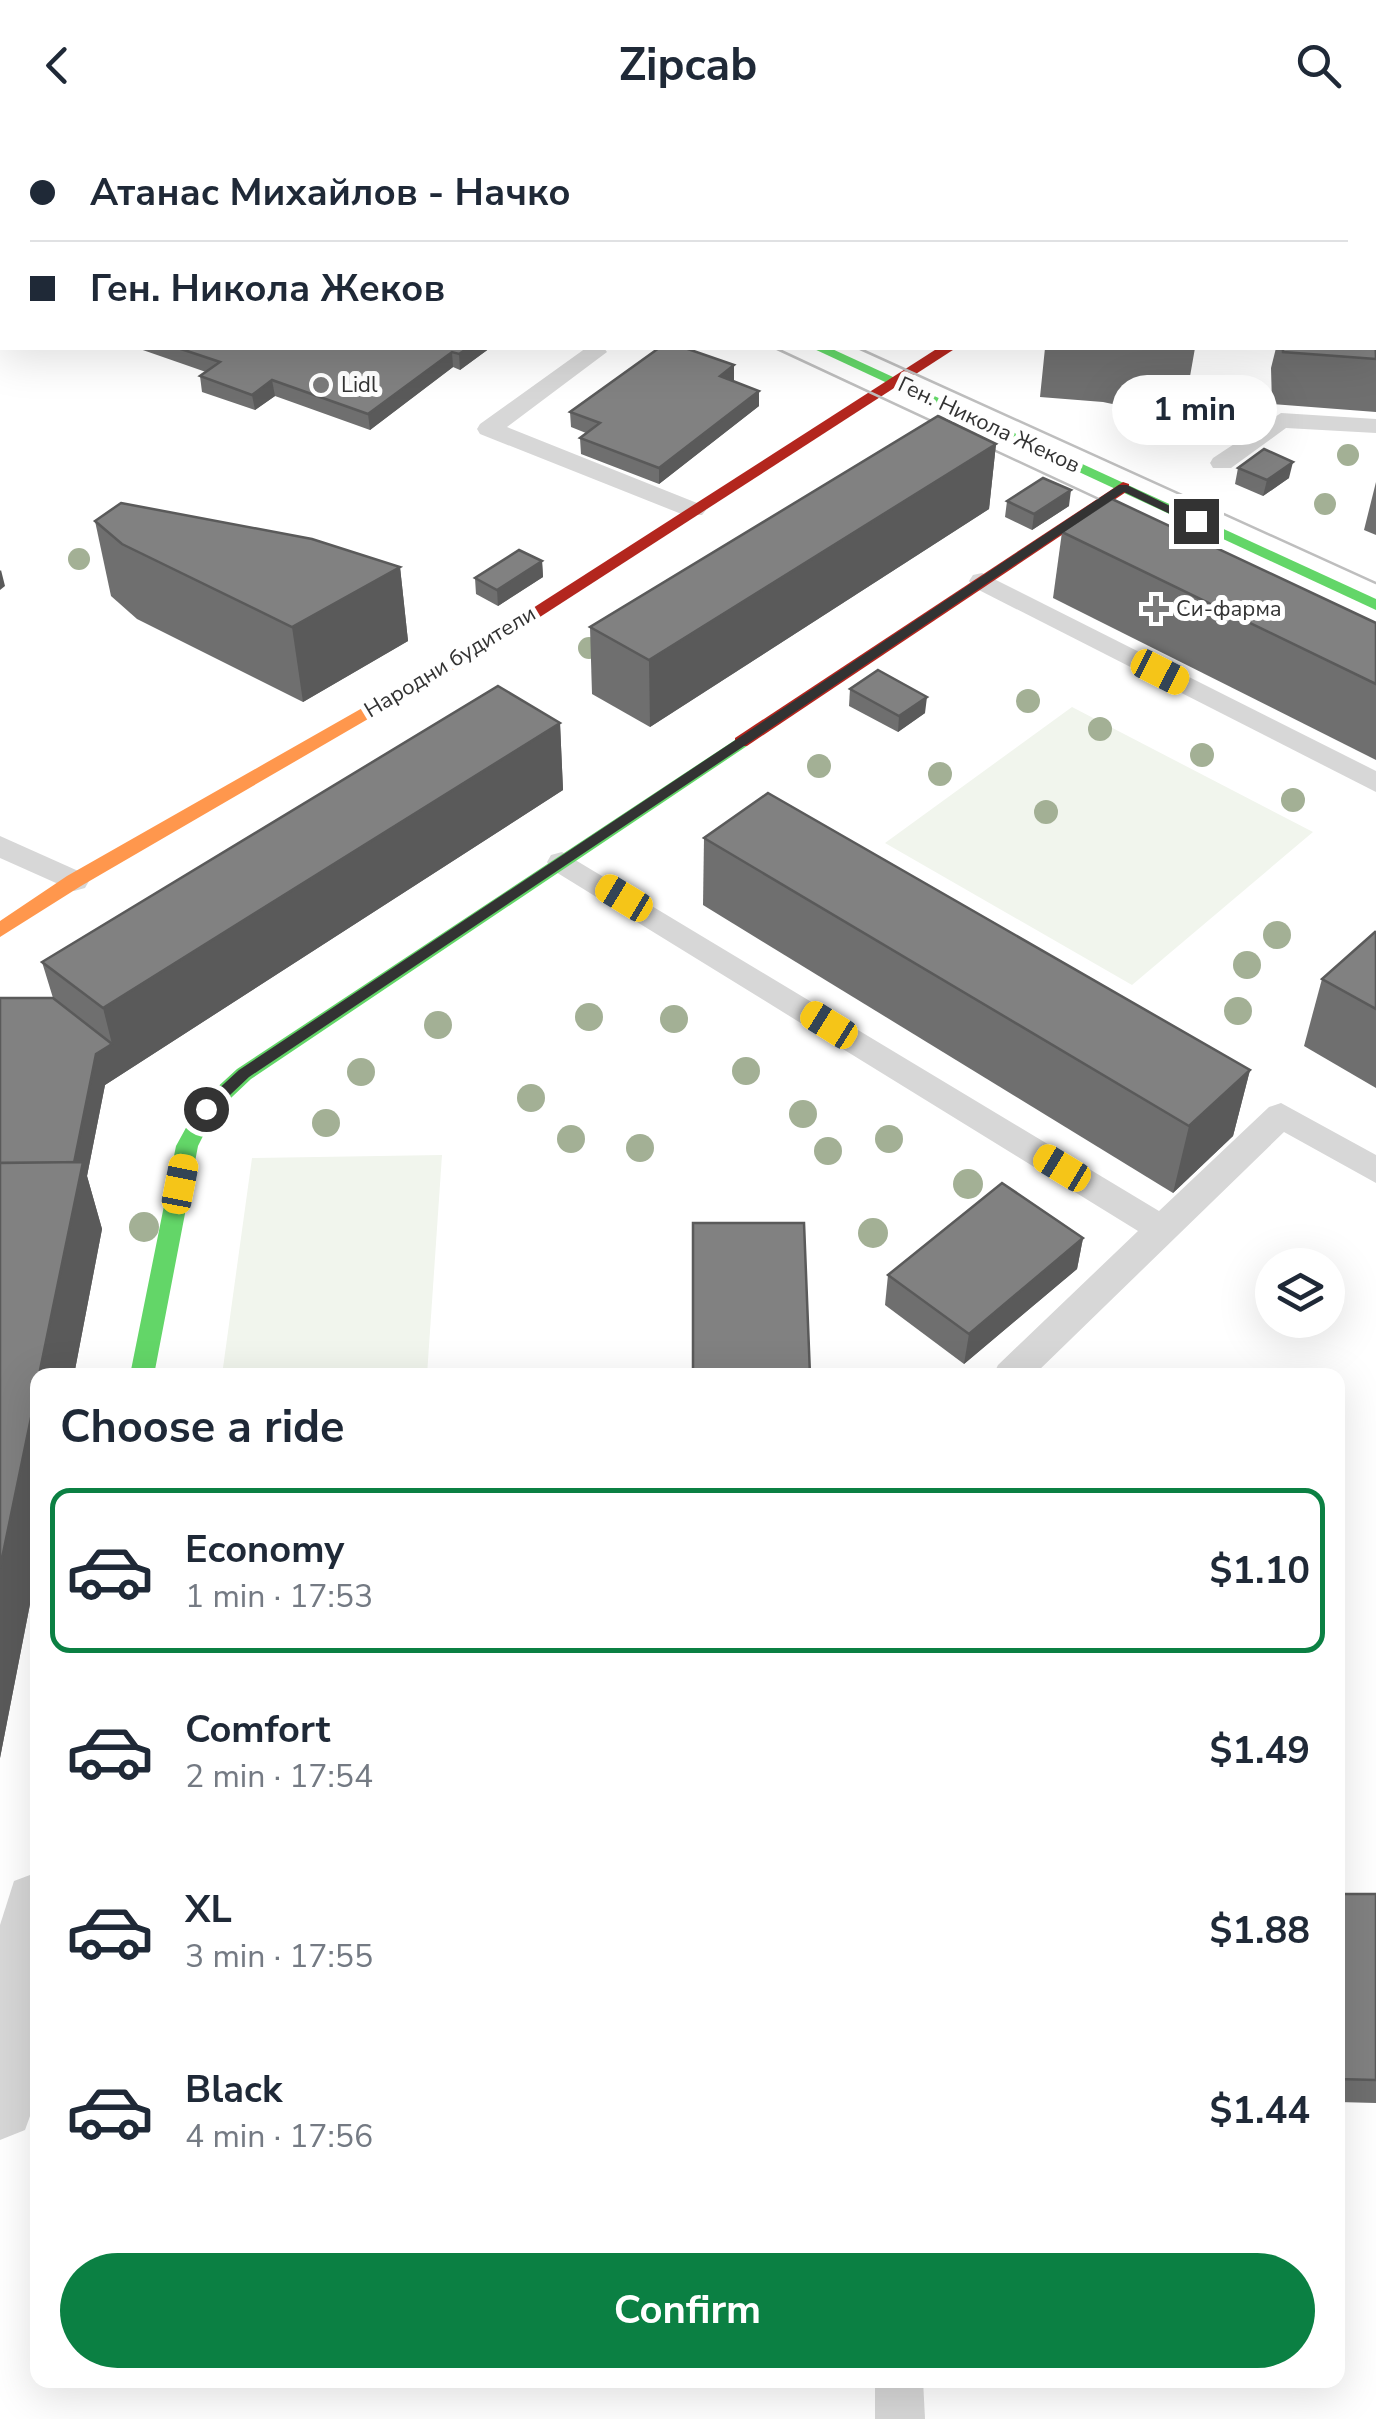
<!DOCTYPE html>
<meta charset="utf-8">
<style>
:root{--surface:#fff;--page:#f2f2f3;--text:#1f2937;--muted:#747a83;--line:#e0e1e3;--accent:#0b8043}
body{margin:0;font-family:"Nunito Sans",sans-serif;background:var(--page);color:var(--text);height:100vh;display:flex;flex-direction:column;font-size:38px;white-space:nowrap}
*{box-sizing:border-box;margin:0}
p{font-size:32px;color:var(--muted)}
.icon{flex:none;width:55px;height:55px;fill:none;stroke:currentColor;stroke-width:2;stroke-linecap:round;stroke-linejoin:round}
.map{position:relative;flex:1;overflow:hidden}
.panel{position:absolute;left:30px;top:1238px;width:1315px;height:1020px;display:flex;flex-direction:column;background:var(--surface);border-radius:20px;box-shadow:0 10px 40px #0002}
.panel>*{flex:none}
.guide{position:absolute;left:0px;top:0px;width:1378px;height:220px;box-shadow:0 10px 40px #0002;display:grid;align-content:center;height:220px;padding:0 30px;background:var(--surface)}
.buttons{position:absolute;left:1255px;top:1118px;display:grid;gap:20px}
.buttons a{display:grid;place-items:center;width:90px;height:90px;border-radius:50%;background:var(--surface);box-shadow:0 10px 40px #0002;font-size:50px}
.end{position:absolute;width:45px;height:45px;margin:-22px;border:12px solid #333;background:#fff;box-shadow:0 0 0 5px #fff}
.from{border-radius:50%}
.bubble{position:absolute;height:70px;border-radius:35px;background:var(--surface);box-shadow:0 10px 40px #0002;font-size:32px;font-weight:700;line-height:70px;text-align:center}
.car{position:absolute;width:30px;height:60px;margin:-30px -15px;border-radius:12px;box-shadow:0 0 8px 2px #0007;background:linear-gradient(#f5c518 24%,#345 0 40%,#f5c518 0 76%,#345 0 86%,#f5c518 0)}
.guide b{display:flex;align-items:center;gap:35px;height:95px;font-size:38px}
.guide b+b{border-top:2px solid var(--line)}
.guide i{width:25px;height:25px;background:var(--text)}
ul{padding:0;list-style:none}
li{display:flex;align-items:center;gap:30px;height:165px;margin:0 20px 15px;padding:0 10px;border:5px solid transparent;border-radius:20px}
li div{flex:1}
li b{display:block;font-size:38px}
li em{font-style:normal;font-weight:700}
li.selected{border-color:var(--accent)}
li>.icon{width:90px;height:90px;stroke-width:1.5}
h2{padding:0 30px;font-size:45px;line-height:120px}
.button{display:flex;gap:20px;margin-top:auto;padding:20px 30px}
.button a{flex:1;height:115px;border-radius:60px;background:var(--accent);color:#fff;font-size:40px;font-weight:700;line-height:115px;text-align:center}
header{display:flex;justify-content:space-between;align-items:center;height:130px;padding:0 30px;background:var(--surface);font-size:45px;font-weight:700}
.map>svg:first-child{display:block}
.green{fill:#f1f5ed}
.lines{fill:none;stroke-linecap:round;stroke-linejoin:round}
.lane{fill:#d7d7d7;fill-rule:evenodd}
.street{fill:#d7d7d7;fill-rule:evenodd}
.fast{fill:#63d668;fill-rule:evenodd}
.slow{fill:#ff974d;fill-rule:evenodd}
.jam{fill:#b3261e;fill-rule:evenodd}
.tram{stroke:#bebebe;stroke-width:2.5}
.tree{fill:#a3b095}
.wall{fill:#6f6f6f}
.shaded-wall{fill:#5a5a5a}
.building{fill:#818181;stroke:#5a5a5a;stroke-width:2.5}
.route{fill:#333}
.poi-dot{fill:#7a7a7a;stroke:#fff;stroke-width:4}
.labels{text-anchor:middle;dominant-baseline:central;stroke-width:10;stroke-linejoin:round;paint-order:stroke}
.far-poi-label{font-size:22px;fill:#333;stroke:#fff;text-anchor:start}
.far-street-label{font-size:22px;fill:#333;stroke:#fff}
</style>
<header><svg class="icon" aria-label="back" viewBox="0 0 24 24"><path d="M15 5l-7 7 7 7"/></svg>Zipcab<svg class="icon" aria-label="search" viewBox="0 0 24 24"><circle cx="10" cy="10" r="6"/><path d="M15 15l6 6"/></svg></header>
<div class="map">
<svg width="1376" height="2289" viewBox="0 0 1376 2289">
<rect width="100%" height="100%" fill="#fff"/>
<g class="green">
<polygon points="1072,577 1313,702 1132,855 885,713"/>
<polygon points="442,1025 427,1245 222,1245 252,1028"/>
</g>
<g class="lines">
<g class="lane">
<polygon points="586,218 604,218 607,222 507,297 702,375 706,380 702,385 684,385 480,304 477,299 480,294"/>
<polygon points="1281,283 1376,289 1376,303 1286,298 1231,338 1213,338 1210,333 1213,328"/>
<polygon points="982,443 1376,641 1376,662 973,457 969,451 973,445"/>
<polygon points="0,706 85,744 89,751 85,758 74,761 0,728"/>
<polygon points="562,722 1159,1081 1269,977 1281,973 1376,1025 1376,1053 1284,1002 1034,1245 993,1245 998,1235 1138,1101 551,739 547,732 551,725"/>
<polygon points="875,2250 923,2250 925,2289 875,2289"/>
</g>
<g class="street">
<rect x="1375" y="61" width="1" height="20"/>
<polygon points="38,1742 38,1964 25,2000 0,2010 0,1795 14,1751"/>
</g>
<g class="fast">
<polygon points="350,0 367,0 369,2 352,2"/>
<polygon points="812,218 830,218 1376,469 1376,480"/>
<polygon points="741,606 747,608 747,616 251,949 214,984 198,1016 154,1245 130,1245 176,1016 199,974 237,939"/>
</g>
<polygon class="slow" points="503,498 509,499 509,507 81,756 0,807 0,791 67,746"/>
<g class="jam">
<polygon points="938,218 956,218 509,507 503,508 494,503"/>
<polygon points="1123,352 1129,354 1129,360 747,616 735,616 735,608"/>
</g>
<g class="tram">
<polyline points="334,0 339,2"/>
<polyline points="383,0 388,2"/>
<polyline points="775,218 1133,385"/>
<polyline points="858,218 1376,453"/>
</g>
</g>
<g class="tree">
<circle cx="1348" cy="325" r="11"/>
<circle cx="1325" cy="374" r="11"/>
<circle cx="79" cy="429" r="11"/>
<circle cx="589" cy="518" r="11"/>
<circle cx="1028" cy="571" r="12"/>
<circle cx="1100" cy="599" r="12"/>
<circle cx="1202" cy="625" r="12"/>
<circle cx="819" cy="636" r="12"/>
<circle cx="940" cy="644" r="12"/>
<circle cx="1293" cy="670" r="12"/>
<circle cx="1046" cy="682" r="12"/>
<circle cx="1277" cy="805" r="14"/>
<circle cx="1247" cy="835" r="14"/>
<circle cx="1238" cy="881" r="14"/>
<circle cx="589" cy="887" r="14"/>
<circle cx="674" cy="889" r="14"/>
<circle cx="438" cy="895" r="14"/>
<circle cx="746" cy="941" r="14"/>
<circle cx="361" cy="942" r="14"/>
<circle cx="531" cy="968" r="14"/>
<circle cx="803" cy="984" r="14"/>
<circle cx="326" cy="993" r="14"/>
<circle cx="571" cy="1009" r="14"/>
<circle cx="889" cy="1009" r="14"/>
<circle cx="640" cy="1018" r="14"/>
<circle cx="828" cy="1021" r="14"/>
<circle cx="968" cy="1054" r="15"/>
<circle cx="144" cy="1097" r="15"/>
<circle cx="873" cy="1103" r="15"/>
</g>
<g class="wall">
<polygon points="0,0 2,2 2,83 0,83"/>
<polygon points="145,0 235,0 229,2 145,2"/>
<polygon points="467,0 659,0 659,2 472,2"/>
<polygon points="748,0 868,0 862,2 748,2"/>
<polygon points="1163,0 1202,0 1195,2 1168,2"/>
<polygon points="1376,193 1376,282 1272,274 1271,238 1276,218 1375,218"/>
<polygon points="137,218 490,218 460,240 453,237 370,300 275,266 255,280 202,262 200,246 206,242"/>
<polygon points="1045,218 1195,218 1189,252 1178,251 1172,284 1122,281 1122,276 1103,272 1040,267"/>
<polygon points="734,235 734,251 759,276 659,354 581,324 580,308 586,303 571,297 570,282"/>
<polygon points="996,314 989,379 650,597 592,564 590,497"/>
<polygon points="1238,338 1289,348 1263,366 1235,354"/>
<polygon points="1376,352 1376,405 1364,400"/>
<polygon points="1007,371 1069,376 1032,400 1005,387"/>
<polygon points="95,391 400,437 408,511 303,572 137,489 111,466"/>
<polygon points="1062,402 1376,493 1376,630 1053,468"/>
<polygon points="542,431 543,447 498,476 476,464 475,448"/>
<polygon points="850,559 925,583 898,602 849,576"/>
<polygon points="560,593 563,660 105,955 87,1046 102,1099 74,1245 38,1245 38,1433 0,1628 0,868 53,868 42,832"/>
<polygon points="704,708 1250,940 1233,1006 1173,1063 703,775"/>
<polygon points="1376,803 1376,958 1304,916 1322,849"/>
<polygon points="1083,1108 1077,1139 964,1234 885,1175 888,1145"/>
<polygon points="1338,1764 1376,1764 1376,1973 1338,1972"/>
</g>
<g class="shaded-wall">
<polygon points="197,0 235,0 229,2 190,2"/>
<polygon points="784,0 868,0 862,2 784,2"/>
<polygon points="1181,0 1202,0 1195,2 1181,2"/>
<polygon points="468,218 490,218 460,240 459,224"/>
<polygon points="452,222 453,237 370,300 368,284"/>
<polygon points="734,235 734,251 720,246"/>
<polygon points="272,250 275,266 255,280 252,265"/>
<polygon points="759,261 759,276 659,354 659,338"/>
<polygon points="996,314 989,379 650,597 649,530"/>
<polygon points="1293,332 1289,348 1263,366 1267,350"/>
<polygon points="1071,360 1069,376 1032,400 1034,384"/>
<polygon points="542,431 543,447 498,476 497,460"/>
<polygon points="400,437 408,511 303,572 292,497"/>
<polygon points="1,440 5,456 0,460 0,441"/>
<polygon points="927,567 925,583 898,602 899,586"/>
<polygon points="560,593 563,660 105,955 87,1046 102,1099 74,1245 39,1245 67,1068 96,924 112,914 103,878"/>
<polygon points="1250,940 1233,1006 1173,1063 1189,996"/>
<polygon points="1083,1108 1077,1139 964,1234 969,1204"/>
<polygon points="38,1254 38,1433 0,1628 0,1438"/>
</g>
<g class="building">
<polygon points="0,0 85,0 93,2 2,2 2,19 0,18"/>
<polygon points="158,0 197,0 190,2 163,2"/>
<polygon points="566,0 659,0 654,2 572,2"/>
<polygon points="972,0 1017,0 1021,2 964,2"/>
<polygon points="1243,0 1363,0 1367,2 1234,2"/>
<polygon points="1375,110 1376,110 1376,149 1375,148"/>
<polygon points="1375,193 1376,229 1283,222 1283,218 1375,218"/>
<polygon points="178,218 468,218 459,224 452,222 368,284 272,250 252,265 200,246 220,232"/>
<polygon points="659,218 685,218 734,235 720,246 759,261 659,338 580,308 600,293 570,282"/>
<polygon points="938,286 996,314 649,530 590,497"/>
<polygon points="1264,319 1293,332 1267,350 1238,338"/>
<polygon points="1043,348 1071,360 1034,384 1007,371"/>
<polygon points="1112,369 1376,493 1376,554 1062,402"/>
<polygon points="121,373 312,409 400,437 292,497 122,414 95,391"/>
<polygon points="519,420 542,431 497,460 475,448"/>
<polygon points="878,540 927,567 899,586 850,559"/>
<polygon points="498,556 560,593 103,878 42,832"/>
<polygon points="768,663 1250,940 1189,996 704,708"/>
<polygon points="1375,802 1376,803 1376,879 1322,849"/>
<polygon points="0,868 53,868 112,914 96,924 74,1033 0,1033"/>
<polygon points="83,1032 39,1245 38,1245 38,1254 0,1438 0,1033"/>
<polygon points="1002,1053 1083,1108 969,1204 888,1145"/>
<polygon points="693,1093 804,1093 810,1245 693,1245"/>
<polygon points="1338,1764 1376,1764 1376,1950 1338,1949 1338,1823 1341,1823 1338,1804"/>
</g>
<polygon class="route" points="1119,355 1127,355 1201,391 1191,394 1124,362 249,947 211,983 201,983 201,975 239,940"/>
<g class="poi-dot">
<circle cx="321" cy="255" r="10"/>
<path d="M1151 464h10v10h10v10h-10v10h-10v-10h-10v-10h10z"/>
</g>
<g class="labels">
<g class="far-poi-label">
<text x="341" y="255">Lidl</text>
<text x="1176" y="479">Си-фарма</text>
</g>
<g class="far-street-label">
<text transform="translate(989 295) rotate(25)">Ген. Никола Жеков</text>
<text transform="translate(450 532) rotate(-31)">Народни будители</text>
</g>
</g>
</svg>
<div class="buttons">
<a><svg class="icon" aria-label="layers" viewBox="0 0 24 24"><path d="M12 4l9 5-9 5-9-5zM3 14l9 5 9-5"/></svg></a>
</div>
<i class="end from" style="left:206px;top:979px"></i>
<i class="end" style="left:1196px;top:391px"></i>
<div class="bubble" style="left:1112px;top:245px;width:165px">1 min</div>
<i class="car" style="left:1160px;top:542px;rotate:117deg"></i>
<i class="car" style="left:624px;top:768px;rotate:301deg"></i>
<i class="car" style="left:829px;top:895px;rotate:302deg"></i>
<i class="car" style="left:1062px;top:1038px;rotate:301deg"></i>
<i class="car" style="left:180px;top:1054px;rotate:11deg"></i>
<div class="guide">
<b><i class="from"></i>Атанас Михайлов - Начко</b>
<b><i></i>Ген. Никола Жеков</b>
</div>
<section class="panel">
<h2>Choose a ride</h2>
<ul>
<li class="selected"><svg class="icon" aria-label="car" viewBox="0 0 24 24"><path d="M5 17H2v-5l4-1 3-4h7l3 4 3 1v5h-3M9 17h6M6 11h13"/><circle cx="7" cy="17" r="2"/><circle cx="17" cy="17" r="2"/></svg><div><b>Economy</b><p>1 min · 17:53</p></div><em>$1.10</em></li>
<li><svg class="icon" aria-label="car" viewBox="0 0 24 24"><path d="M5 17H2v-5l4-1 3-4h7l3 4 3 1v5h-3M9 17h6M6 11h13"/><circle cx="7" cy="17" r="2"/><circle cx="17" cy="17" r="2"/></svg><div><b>Comfort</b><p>2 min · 17:54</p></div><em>$1.49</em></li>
<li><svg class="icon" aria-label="car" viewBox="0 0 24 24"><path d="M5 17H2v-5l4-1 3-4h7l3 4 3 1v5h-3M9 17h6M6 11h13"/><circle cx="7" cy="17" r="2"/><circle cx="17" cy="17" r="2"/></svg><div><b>XL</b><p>3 min · 17:55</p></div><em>$1.88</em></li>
<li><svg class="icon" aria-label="car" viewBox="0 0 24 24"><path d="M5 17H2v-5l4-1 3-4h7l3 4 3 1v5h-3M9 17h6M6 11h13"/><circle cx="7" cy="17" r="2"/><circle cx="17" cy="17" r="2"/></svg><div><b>Black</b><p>4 min · 17:56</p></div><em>$1.44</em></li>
</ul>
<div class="button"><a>Confirm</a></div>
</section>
</div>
